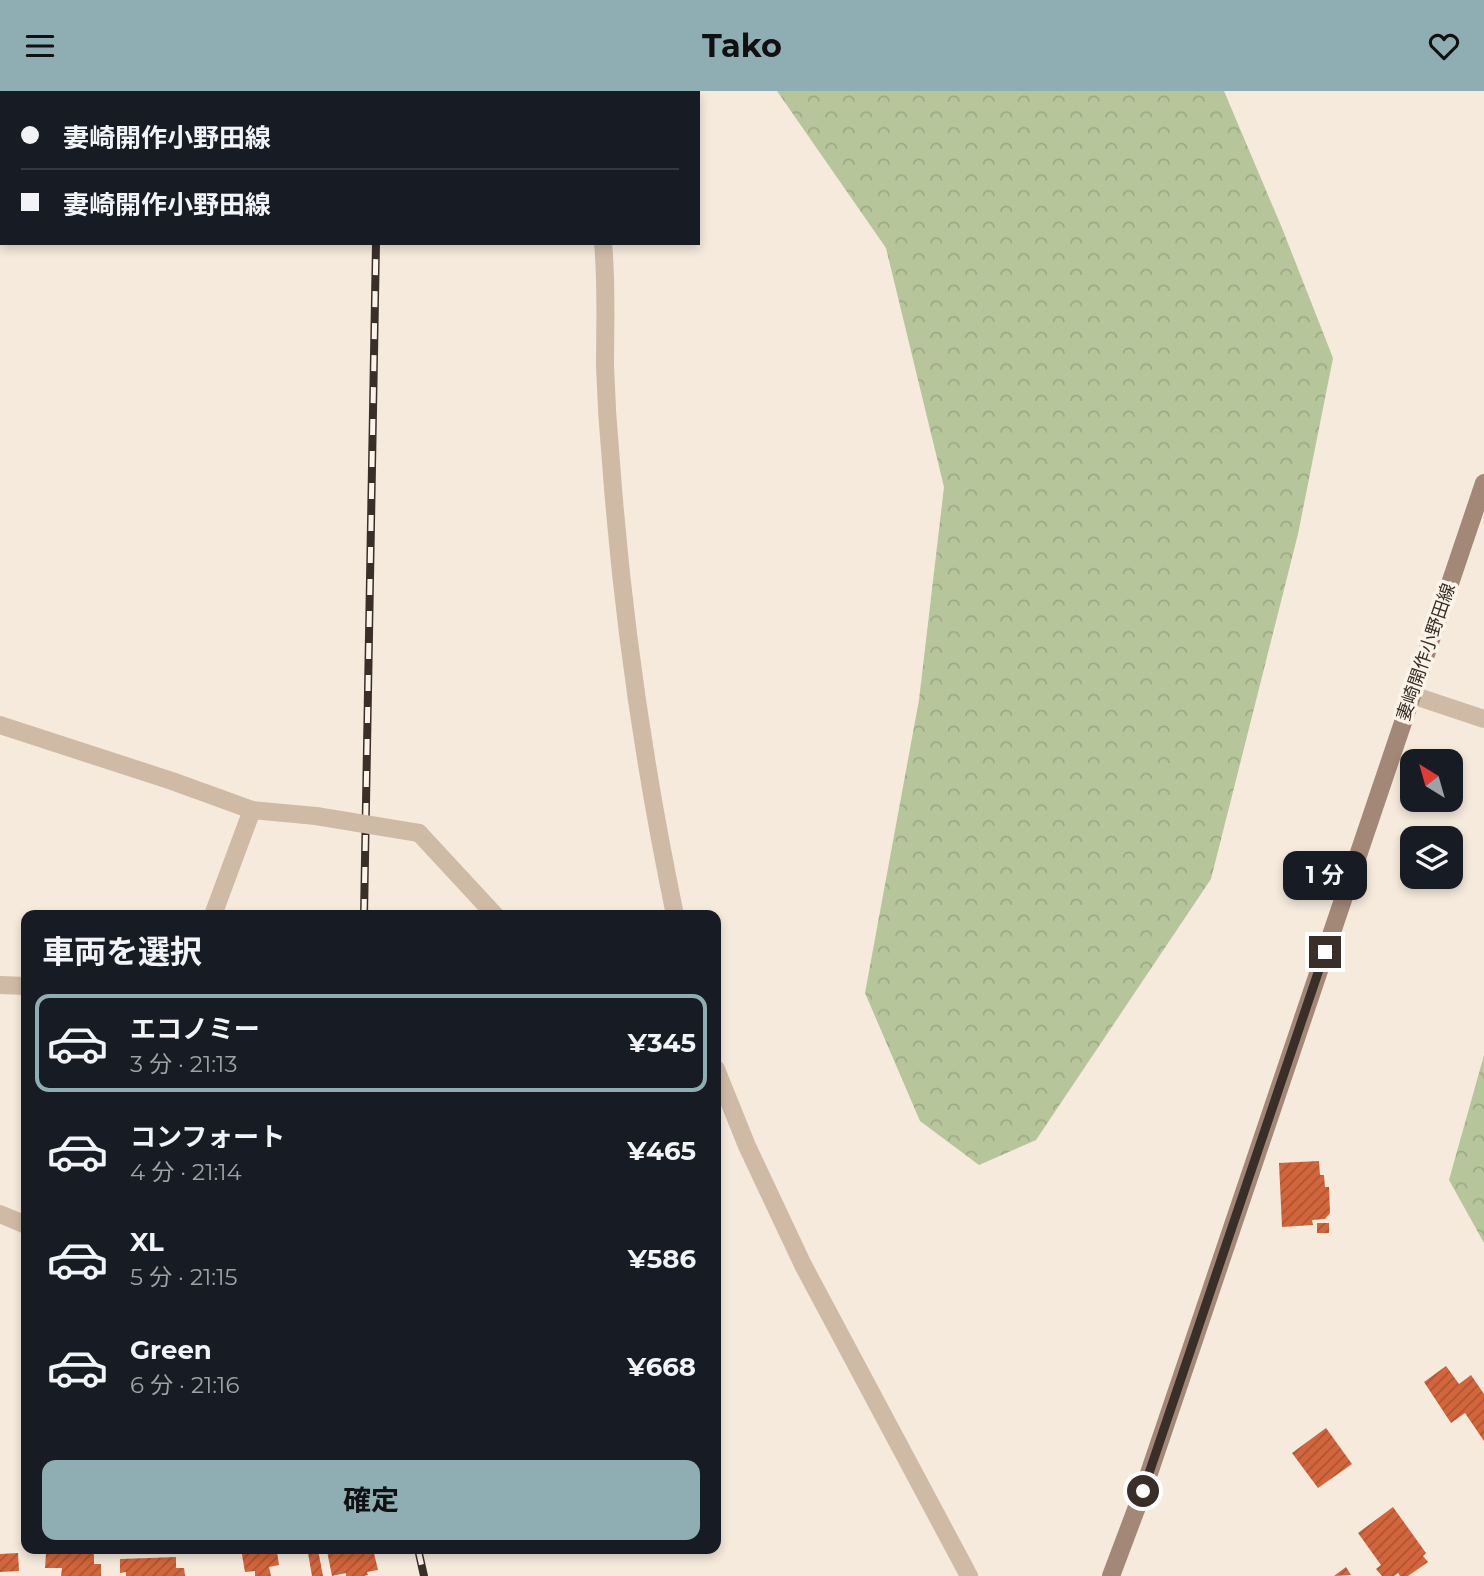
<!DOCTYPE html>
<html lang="ja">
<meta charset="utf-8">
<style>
:root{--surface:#171b24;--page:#20242c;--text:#f1f3f6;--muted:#9ea1a6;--line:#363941;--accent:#8faeb3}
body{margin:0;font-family:Montserrat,"Noto Sans JP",sans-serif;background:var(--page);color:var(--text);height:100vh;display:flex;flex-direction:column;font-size:26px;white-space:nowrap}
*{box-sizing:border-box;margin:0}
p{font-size:23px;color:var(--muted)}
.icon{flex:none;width:38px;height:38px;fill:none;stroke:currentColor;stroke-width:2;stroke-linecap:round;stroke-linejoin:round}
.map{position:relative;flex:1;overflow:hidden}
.details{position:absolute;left:21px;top:819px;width:700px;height:644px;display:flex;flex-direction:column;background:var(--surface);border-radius:14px;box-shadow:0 4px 10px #0003}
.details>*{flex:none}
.top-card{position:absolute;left:0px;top:0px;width:700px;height:154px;box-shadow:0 4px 10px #0003;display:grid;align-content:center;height:154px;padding:0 21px;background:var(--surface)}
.needle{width:46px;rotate:323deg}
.controls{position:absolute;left:1400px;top:658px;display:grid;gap:14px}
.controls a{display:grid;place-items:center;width:63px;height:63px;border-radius:14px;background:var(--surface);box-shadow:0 4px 10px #0003;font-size:35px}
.end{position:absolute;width:32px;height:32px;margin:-16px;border:9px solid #3a2e28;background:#fff;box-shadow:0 0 0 4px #fff}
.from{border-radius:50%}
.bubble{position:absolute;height:49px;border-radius:14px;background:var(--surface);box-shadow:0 4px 10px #0003;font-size:23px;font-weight:700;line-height:49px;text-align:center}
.top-card b{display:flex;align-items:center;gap:24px;height:66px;font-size:26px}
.top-card b+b{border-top:2px solid var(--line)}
.top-card i{width:18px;height:18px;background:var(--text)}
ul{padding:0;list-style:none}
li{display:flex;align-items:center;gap:21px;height:98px;margin:0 14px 10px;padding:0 7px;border:4px solid transparent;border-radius:14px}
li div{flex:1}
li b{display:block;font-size:26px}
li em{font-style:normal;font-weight:700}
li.active{border-color:var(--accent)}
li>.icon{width:63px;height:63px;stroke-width:1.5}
h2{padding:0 21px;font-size:32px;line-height:84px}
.action{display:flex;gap:14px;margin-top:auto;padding:14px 21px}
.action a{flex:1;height:80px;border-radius:14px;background:var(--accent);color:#111;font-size:28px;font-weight:700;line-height:80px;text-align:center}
header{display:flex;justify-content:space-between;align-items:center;height:91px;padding:0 21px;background:var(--accent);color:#111;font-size:32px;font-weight:700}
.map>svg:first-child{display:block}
.forest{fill:url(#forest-crowns)}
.building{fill:url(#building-hatch)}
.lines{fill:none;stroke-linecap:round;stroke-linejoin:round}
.path{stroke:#bba490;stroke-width:4.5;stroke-dasharray:3.5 3.5;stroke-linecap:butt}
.minor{stroke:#cfbaa6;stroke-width:18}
.tertiary{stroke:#cfbaa6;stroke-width:18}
.secondary{stroke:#a38877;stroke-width:18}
.rail-casing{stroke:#3a2e28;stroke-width:8}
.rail{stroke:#fcf4e9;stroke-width:5;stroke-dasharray:16;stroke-linecap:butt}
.minor-bridge{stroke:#cfbaa6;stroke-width:18}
.route{stroke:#3a2e28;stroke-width:9}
.labels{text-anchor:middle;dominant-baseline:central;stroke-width:7;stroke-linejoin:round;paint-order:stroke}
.street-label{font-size:18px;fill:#3a2e28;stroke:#fcf4e9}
</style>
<header><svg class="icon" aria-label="menu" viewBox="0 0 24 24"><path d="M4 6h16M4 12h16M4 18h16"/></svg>Tako<svg class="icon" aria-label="heart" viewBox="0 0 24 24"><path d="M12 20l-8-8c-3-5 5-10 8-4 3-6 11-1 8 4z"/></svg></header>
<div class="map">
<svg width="1484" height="1485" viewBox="0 0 1484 1485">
<defs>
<pattern id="forest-crowns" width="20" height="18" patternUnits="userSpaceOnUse" patternTransform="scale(1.75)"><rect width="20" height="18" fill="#b6c69a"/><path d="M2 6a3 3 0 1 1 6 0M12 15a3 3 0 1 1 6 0" fill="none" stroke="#9daa85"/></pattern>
<pattern id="building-hatch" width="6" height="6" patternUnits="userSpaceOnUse" patternTransform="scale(1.75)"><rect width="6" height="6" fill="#d3653c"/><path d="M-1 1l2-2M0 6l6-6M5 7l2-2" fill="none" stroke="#ac5432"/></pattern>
</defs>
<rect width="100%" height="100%" fill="#f5eadc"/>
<g class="forest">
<polygon points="777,0 1224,0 1282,137 1333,267 1298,443 1211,788 1036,1049 979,1074 920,1030 865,902 919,609 944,396 886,157"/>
<polygon points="1484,964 1484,1152 1449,1089"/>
</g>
<g class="building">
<polygon points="1319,1070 1320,1084 1324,1084 1325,1096 1329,1096 1330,1122 1325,1128 1312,1129 1313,1134 1282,1136 1279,1072"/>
<rect x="1317" y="1132" width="12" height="10"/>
<polygon points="1446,1275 1459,1293 1471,1284 1484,1303 1484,1350 1465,1322 1451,1332 1424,1291"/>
<polygon points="1326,1337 1352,1373 1318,1397 1292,1362"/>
<polygon points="1393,1416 1426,1462 1423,1465 1428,1471 1408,1485 1400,1485 1398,1482 1394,1485 1382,1485 1376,1478 1381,1474 1358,1442"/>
<polygon points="241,1458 272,1458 277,1461 279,1474 269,1476 271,1485 255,1485 255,1480 245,1481"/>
<polygon points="330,1458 373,1458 378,1479 367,1481 368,1484 364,1485 346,1485 346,1482 332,1485 327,1460"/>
<polygon points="318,1459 323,1485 312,1485 308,1462"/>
<polygon points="18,1462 19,1480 0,1481 0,1463"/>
<polygon points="46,1462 94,1463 94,1473 101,1473 101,1485 61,1485 62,1477 45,1477"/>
<polygon points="176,1466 176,1477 184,1477 185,1485 126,1485 126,1481 120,1482 120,1468"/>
<polygon points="1346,1476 1351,1484 1334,1485"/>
</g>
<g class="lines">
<g class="path">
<polyline points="131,2 131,0"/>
<polyline points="0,141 2,140"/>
</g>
<g class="minor">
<polyline points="626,2 626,0"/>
<polyline points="1412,604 1484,628"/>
<polyline points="0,634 172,690 252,719 316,725"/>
<polyline points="419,742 495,824"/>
<polyline points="213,824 252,719"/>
<polyline points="0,894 26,895"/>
<polyline points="0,1123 26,1134"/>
</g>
<g class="tertiary">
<polyline points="562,0 562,2"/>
<path d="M603,152C607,193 605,234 605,275C606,307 608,339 611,371C622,523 644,675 675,824"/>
<polyline points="716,978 747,1055 803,1174 969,1485"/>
</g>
<polyline class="secondary" points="1111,1485 1143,1400 1484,392"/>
<defs>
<g id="rail">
<polyline points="379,2 379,0"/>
<polyline points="364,824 376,152"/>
<polyline points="418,1458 424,1485"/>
</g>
</defs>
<use href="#rail" class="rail-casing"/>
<use href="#rail" class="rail"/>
<polyline class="minor-bridge" points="316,725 419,742"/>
</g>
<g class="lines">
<polyline class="route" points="1143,1400 1325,861"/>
</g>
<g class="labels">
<g class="street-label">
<text transform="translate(1426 561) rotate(-71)">妻崎開作小野田線</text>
</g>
</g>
</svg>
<div class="controls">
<a><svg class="needle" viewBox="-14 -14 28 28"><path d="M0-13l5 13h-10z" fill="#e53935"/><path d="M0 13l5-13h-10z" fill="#9ea1a6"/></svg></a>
<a><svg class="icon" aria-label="layers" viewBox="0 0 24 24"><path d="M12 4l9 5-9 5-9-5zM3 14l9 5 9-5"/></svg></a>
</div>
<i class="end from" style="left:1143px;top:1400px"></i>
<i class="end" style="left:1325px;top:861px"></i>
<div class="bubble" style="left:1283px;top:760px;width:84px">1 分</div>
<div class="top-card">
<b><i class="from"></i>妻崎開作小野田線</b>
<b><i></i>妻崎開作小野田線</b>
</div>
<section class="details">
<h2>車両を選択</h2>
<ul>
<li class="active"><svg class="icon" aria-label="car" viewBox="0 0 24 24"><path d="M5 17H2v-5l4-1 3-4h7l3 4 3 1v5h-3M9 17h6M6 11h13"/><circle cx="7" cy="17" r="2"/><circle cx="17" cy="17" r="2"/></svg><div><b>エコノミー</b><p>3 分 · 21:13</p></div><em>¥345</em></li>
<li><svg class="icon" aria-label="car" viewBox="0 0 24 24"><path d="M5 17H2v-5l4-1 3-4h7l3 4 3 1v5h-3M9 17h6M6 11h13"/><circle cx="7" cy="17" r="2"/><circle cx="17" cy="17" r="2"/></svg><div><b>コンフォート</b><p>4 分 · 21:14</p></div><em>¥465</em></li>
<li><svg class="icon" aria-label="car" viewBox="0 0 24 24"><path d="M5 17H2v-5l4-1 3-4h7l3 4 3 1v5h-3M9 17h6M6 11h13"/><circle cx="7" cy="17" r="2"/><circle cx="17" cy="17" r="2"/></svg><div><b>XL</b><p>5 分 · 21:15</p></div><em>¥586</em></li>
<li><svg class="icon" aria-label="car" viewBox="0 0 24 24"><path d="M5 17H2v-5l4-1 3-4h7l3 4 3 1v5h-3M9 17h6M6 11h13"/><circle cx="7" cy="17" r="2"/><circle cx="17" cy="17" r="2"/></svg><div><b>Green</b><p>6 分 · 21:16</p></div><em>¥668</em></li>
</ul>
<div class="action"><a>確定</a></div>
</section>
</div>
